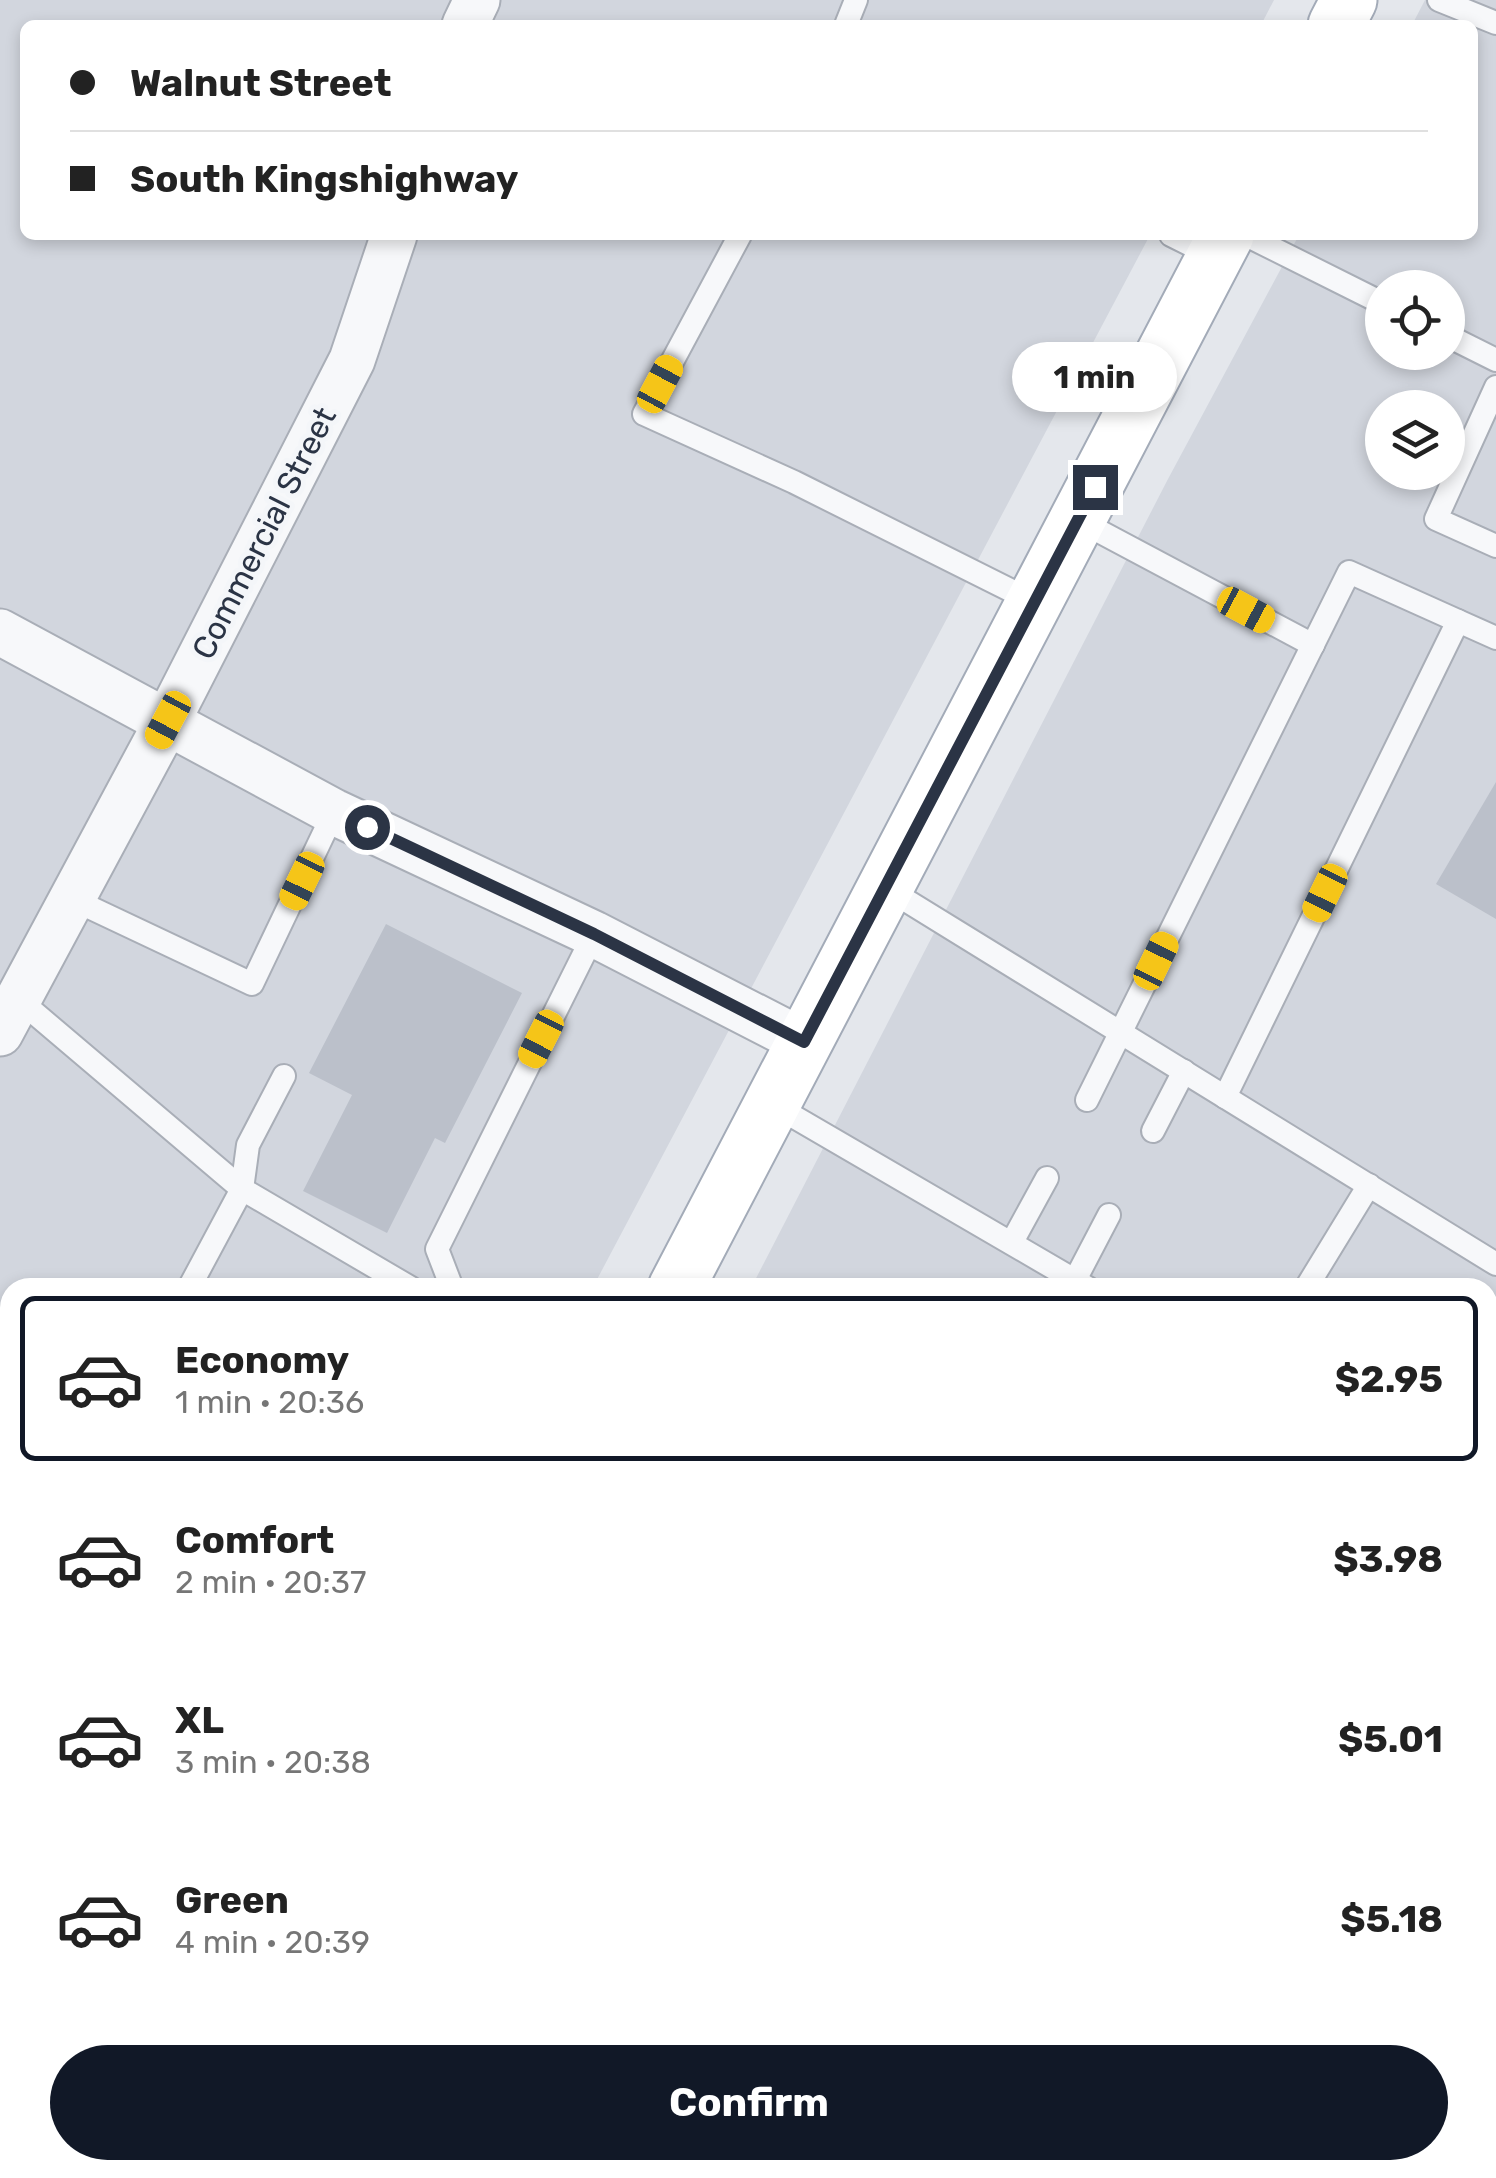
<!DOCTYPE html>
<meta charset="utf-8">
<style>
:root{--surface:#fff;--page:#f6f6f6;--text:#222;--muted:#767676;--line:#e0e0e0;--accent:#111827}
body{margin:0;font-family:Rubik,sans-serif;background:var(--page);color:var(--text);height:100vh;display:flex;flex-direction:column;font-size:38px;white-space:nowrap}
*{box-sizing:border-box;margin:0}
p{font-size:32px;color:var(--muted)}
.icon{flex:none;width:55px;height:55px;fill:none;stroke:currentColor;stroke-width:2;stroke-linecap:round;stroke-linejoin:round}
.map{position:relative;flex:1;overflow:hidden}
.sheet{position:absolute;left:0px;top:1278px;width:1498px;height:902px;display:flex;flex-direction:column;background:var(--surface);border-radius:30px 30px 0 0;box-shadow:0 5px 15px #0003}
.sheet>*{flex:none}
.banner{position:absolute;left:20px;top:20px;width:1458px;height:220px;border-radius:15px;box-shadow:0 5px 15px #0003;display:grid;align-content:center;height:220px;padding:0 50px;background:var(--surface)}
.tools{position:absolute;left:1365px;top:270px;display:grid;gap:20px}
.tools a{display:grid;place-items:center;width:100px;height:100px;border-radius:50%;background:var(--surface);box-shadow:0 5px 15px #0003;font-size:50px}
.end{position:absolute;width:45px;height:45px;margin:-22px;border:12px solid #2b3445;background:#fff;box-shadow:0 0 0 5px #fff}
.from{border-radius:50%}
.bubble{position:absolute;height:70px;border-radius:35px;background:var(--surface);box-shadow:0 5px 15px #0003;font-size:32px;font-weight:700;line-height:70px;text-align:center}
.car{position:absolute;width:30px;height:60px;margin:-30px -15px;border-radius:12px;box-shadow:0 0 8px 2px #0007;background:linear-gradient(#f5c518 24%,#345 0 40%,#f5c518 0 76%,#345 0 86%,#f5c518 0)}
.banner b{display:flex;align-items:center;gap:35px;height:95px;font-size:38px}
.banner b+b{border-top:2px solid var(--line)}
.banner i{width:25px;height:25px;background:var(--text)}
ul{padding:18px 0 0;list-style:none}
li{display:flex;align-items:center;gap:30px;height:165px;margin:0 20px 15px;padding:0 30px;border:5px solid transparent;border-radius:15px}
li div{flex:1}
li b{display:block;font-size:38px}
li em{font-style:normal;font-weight:700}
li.active{border-color:var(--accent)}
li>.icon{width:90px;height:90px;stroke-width:1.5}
.cta{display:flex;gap:20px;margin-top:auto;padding:20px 50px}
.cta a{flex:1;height:115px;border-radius:60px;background:var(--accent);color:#fff;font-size:40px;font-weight:700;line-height:115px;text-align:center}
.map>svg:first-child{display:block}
.built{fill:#d2d6de;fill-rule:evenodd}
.building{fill:#bbc0ca}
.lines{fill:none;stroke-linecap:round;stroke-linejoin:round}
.lane-casing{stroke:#a9aeb7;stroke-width:26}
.street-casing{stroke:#a9aeb7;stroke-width:49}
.secondary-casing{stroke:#a9aeb7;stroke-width:59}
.primary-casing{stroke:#a3abb8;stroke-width:59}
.lane{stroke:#f7f8fa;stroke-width:22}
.street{stroke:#f7f8fa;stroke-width:45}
.secondary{stroke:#fff;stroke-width:55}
.primary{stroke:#fff;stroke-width:55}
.route{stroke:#2b3445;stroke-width:12}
.labels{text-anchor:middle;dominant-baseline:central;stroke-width:10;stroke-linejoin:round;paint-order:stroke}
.street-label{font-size:32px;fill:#2b3445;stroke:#f4f6f9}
</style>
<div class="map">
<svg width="1496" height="2178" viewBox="0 0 1496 2178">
<rect width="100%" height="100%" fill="#e4e7ec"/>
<g class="built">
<polygon points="0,0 1274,0 1261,25 25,25 25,235 1150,235 593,1287 10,1288 10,2170 111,2170 106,2178 0,2178"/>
<path d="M1425,0H1496V1758L1488,1761V1288H751L1168,479L1299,235H1472V25H1412ZM1382,288H1448V352H1382ZM1382,408H1448V472H1382Z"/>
<polygon points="291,2170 806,2170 798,2178 287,2178"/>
</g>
<g class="building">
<polygon points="1496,782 1496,919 1436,884"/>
<polygon points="386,924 522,993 445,1143 435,1138 387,1233 303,1191 352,1095 309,1073"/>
</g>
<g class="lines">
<defs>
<g id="lane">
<polyline points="1439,0 1496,23"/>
<polyline points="846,25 856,0"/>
<polyline points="740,235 644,414 794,482 1034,602"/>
<polyline points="1171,235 1215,257"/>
<polyline points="1246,235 1382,303"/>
<polyline points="1448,336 1496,360"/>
<polyline points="1496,387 1436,519 1496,546"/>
<polyline points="1078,520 1313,645"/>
<polyline points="886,888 1496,1264"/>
<polyline points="72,899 252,984 334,812"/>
<polyline points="18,999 242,1189 411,1288"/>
<polyline points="1225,1097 1458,621 1496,638"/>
<polyline points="1087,1100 1349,572 1458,621"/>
<polyline points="772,1104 1088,1288"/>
<polyline points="1153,1131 1184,1071"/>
<polyline points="1012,1242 1047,1178"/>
<polyline points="1075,1280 1109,1215"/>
<polyline points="189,1288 242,1189 248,1145 284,1076"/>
<polyline points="452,1288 437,1249 594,934"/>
<polyline points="1306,1288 1369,1185"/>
<polyline points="0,1409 10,1414"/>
<polyline points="1488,1630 1496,1642"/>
<polyline points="0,1666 10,1671"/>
<polyline points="1240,2170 1243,2178"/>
<polyline points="717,2178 724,2170"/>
</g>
<g id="street">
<polyline points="465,25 477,0"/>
<polyline points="0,632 334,812 594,934 804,1042"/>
<polyline points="0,1033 168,720 352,360 394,235"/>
<polyline points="1061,2170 1065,2178"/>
</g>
<g id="secondary">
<polyline points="1488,1807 1496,1804"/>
<polyline points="872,2178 879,2170"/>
</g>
<g id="primary">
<polyline points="1336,25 1349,0"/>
<polyline points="676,1288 1226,235"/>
<polyline points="213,2178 217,2170"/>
</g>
</defs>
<use href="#lane" class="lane-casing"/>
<use href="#street" class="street-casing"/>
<use href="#secondary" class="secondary-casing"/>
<use href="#primary" class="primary-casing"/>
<use href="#lane" class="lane"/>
<use href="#street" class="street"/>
<use href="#secondary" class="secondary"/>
<use href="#primary" class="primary"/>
</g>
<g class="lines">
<polyline class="route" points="367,827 594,934 804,1042 1095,487"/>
</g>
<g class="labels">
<g class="street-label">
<text transform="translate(264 533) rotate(-63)">Commercial Street</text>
</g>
</g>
</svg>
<div class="tools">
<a><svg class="icon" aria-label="locate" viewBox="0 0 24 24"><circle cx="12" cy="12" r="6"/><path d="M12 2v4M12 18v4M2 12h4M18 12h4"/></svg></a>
<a><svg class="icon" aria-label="layers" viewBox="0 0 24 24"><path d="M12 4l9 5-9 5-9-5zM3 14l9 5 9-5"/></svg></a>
</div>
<i class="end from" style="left:367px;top:827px"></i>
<i class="end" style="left:1095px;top:487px"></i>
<div class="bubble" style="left:1012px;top:342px;width:165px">1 min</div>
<i class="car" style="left:660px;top:384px;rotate:28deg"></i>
<i class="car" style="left:1246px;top:610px;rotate:118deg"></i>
<i class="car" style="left:168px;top:720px;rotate:208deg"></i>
<i class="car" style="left:302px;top:881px;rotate:206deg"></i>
<i class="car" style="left:1325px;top:893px;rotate:206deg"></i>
<i class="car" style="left:1156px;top:961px;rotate:26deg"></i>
<i class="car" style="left:541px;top:1039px;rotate:207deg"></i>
<div class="banner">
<b><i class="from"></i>Walnut Street</b>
<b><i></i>South Kingshighway</b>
</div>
<section class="sheet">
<ul>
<li class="active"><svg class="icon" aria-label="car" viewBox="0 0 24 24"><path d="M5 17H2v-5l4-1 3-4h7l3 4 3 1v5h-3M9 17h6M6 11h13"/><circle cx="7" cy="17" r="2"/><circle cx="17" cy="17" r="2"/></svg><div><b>Economy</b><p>1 min · 20:36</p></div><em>$2.95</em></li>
<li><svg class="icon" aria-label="car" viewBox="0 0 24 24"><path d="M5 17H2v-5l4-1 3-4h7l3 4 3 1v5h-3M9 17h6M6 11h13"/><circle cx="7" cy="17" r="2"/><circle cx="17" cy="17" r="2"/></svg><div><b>Comfort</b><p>2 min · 20:37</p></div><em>$3.98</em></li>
<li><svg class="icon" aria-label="car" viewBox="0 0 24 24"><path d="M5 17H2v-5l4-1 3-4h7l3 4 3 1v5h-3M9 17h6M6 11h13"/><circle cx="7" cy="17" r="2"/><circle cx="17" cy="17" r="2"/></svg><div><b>XL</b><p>3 min · 20:38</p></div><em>$5.01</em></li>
<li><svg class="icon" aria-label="car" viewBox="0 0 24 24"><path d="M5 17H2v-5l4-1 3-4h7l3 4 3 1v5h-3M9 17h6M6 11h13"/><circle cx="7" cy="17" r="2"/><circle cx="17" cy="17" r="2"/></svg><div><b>Green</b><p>4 min · 20:39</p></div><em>$5.18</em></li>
</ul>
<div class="cta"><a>Confirm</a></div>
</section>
</div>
